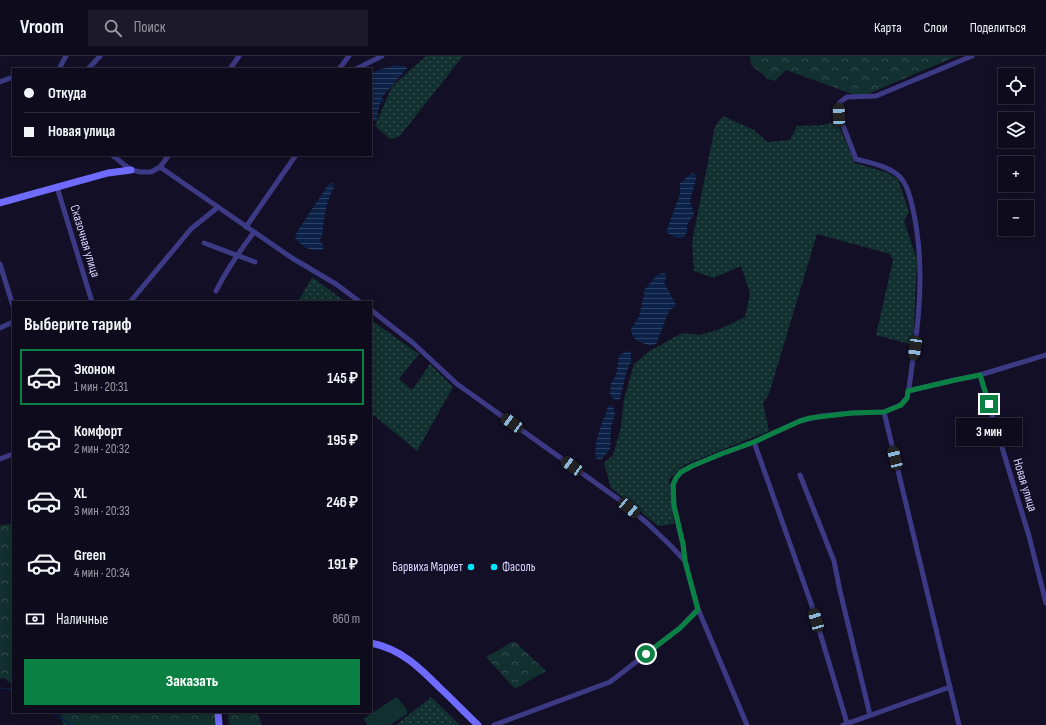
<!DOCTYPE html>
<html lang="ru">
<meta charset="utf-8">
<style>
:root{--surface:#0e0b1c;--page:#1c1929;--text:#f1f3f6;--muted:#9b9ba3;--line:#2e2b3b;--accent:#0b8043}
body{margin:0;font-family:"Sofia Sans Condensed",sans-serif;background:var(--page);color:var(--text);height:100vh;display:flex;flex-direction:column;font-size:15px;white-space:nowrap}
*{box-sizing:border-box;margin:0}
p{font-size:13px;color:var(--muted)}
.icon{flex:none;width:22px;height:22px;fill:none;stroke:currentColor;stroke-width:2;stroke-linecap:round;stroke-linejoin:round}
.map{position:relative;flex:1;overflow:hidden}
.panel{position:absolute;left:12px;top:245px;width:360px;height:412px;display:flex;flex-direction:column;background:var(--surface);border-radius:0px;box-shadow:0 2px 10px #0003,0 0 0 1px var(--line)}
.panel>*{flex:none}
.top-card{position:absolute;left:12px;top:12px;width:360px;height:88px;border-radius:0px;box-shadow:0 2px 10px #0003,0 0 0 1px var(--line);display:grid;align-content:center;height:88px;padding:0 12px;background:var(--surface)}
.fabs{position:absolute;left:998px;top:12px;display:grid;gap:8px}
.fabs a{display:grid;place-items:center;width:36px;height:36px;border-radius:0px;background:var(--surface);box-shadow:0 2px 10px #0003,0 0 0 1px var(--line);font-size:20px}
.end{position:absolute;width:18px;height:18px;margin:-9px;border:5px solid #0b8043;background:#fff;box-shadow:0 0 0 2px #fff}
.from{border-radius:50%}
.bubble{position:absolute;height:28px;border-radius:0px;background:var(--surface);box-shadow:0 2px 10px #0003,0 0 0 1px var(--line);font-size:13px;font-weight:700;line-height:28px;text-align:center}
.car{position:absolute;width:12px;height:24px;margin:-12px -6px;border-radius:5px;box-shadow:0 0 3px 1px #0007;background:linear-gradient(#222 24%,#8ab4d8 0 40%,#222 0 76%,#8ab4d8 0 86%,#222 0)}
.top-card b{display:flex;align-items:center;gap:14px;height:38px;font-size:15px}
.top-card b+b{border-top:1px solid var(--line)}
.top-card i{width:10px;height:10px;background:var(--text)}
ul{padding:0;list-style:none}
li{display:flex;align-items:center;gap:12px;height:56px;margin:0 8px 6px;padding:0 4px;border:2px solid transparent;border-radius:0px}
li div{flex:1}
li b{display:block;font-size:15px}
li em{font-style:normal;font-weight:700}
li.selected{border-color:var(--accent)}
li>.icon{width:36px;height:36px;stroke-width:1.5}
h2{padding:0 12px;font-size:18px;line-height:48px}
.pay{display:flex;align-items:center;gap:10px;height:44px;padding:0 12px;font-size:15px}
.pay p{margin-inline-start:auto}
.primary-button{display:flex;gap:8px;margin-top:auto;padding:8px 12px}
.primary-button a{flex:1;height:46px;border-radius:0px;background:var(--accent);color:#fff;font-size:16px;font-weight:700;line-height:46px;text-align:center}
header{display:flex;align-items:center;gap:24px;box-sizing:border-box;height:56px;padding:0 20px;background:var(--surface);border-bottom:1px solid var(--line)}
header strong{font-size:19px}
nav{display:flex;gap:22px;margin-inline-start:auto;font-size:14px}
.search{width:280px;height:36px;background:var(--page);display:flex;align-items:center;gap:10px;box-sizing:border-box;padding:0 14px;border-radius:0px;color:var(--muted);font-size:15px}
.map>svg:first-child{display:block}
.grass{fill:url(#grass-dots)}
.forest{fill:url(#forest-crowns)}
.pitch{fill:#12302f}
.water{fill:url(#water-rules)}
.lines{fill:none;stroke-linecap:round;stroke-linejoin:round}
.stream{stroke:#0c2248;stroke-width:1.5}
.street{stroke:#3d3a85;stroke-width:5}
.secondary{stroke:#6f6bff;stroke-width:7}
.route{stroke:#0b8043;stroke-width:5}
.poi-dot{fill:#00e5ff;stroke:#130f26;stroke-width:1.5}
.labels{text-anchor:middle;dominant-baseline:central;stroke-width:3;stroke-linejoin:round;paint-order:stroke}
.street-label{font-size:13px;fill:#d9d4ff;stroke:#130f26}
.poi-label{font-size:13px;fill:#d9d4ff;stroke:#130f26;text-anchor:end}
</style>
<header>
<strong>Vroom</strong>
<div class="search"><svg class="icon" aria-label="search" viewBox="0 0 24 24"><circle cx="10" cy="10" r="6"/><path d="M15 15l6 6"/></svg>Поиск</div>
<nav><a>Карта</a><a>Слои</a><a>Поделиться</a></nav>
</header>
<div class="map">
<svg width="1046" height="669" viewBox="0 0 1046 669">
<defs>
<pattern id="grass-dots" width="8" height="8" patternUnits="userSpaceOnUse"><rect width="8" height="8" fill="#12302f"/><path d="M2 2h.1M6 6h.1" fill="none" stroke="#344d4e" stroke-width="1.8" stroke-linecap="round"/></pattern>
<pattern id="forest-crowns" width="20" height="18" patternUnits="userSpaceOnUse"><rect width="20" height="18" fill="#12302f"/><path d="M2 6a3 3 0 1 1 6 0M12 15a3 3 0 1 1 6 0" fill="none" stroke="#344d4e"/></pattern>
<pattern id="water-rules" width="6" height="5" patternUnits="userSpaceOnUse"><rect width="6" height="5" fill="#0c2248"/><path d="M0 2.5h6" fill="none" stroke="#2f4163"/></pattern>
</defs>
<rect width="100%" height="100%" fill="#130f26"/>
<g class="grass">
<polygon points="426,0 463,0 399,81 390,83 375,70 392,30"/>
<polygon points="723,60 754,74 767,86 790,84 797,70 823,69 837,65 855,107 886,116 898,123 909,156 904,165 917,204 913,289 876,279 893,204 890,198 817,178 769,338 763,347 769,375 684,409 669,423 674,468 658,470 611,432 604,407 613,399 621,371 624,343 634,308 648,296 682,277 700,279 720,273 745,261 750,237 741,210 713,222 694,215 692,186 715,70"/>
<polygon points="312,221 346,246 298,246"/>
<polygon points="371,264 419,298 399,323 412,334 430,308 453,331 417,395 371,357"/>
<polygon points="431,641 460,669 396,669"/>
</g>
<g class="forest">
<polygon points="750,0 957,0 861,41 786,14 775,25 768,23 751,9"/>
<polygon points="13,468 13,629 4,622 0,623 0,469"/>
<polygon points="514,585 546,615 515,633 486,601"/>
<polygon points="60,656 216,656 216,669 63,669"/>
<polygon points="228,656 257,656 262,669 229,669"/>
</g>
<polygon class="pitch" points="397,641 398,642 407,654 407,658 390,669 367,669 364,663 366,661 395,642"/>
<g class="water">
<polygon points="397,9 408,11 381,42 384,44 383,46 380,47 378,56 377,64 371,66 371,17 378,14"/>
<polygon points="692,117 697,119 690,145 694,158 687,169 687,176 683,182 676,182 666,176 680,138 680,127"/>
<path d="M332,127L334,131C325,149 324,162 322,181L320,183V186L324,189L323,193C314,198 301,190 295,182L297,176L328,129Z"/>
<path d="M664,217L667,220L664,226L676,249L669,255L656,288L650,290C639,285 633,286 631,273L639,261L645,233L658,218Z"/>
<polygon points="627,295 631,296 631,305 626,317 620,343 616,344 612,341 610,337 611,327 616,319 619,300"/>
<path d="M609,349L613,350L615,358L611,371L610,393L602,403H597C591,391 604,362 609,349Z"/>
</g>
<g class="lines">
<g class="stream">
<polyline points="1,632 9,633 13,634"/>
<polyline points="51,656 72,669"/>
</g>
<g class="street">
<polyline points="60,13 60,11 66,0"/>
<polyline points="88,13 100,0"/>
<polyline points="230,13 239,0"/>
<polyline points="339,13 349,0"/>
<polyline points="356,13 382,0"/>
<polyline points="0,26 13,21"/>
<polyline points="112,99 131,114 141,116 151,116 160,111 169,99"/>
<polyline points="160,111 292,202 336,228 360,246"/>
<polyline points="57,131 92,246"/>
<polyline points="246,171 296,99"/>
<polyline points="204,187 255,206"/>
<polyline points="0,208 13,250"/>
<path d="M216,235C227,213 239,196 254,176"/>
<polyline points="130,246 191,173 218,151"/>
<polyline points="371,254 413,287 457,328 621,445 647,467 671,490 684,504"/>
<polyline points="0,272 13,266"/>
<polyline points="980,319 1029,480 1046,547"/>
<polyline points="908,335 955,324 980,319 1046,299"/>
<polyline points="884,356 959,669"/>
<polyline points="754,386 812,550 847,667"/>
<polyline points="0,403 13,398"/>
<polyline points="800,419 834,505 840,535 870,659"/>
<polyline points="494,669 610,626 680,572 698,553"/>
<path d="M747,669L698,553L685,505L683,488L674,450L673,429L676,422L681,416L692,410L721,398L754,386L800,365L821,360L852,357L884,356L901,349L907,342C910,329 911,316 913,303C921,253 924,199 912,149C910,140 907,128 900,121C889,110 870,107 856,103L839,59V47L847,41L876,40L972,0"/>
<polyline points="843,669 950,631"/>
</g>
<g class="secondary">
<polyline points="0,147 108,117 131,114"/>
<path d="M371,587C401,593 419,611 440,632C453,644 465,657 478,669"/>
<polyline points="218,656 219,669"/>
</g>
</g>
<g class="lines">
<polyline class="route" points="646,598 680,572 698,554 685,505 683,488 674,450 673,429 676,422 681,416 692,410 721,398 754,386 800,365 810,362 852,357 884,356 901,349 907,342 908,335 955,324 980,319 989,348"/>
</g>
<g class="poi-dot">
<circle cx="471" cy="511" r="4"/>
<circle cx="494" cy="511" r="4"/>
</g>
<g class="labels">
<g class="street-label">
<text transform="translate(85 185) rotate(73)">Сказочная улица</text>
<text transform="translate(1025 429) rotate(73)">Новая улица</text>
</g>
<g class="poi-label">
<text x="463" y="511">Барвиха Маркет</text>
<text x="502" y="511" text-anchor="start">Фасоль</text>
</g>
</g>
</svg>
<div class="fabs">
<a><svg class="icon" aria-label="locate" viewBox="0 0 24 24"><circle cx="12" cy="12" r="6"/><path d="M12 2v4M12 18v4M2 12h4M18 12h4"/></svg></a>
<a><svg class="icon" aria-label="layers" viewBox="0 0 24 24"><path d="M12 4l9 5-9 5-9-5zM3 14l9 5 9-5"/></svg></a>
<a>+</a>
<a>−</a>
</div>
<i class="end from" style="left:646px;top:598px"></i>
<i class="end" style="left:989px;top:348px"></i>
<div class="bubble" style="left:956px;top:362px;width:66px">3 мин</div>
<i class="car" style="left:839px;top:59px;rotate:358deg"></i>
<i class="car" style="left:915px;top:292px;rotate:188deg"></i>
<i class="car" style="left:512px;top:367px;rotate:306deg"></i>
<i class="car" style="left:895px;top:402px;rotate:346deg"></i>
<i class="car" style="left:572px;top:410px;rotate:306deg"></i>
<i class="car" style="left:629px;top:452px;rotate:130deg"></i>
<i class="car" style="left:816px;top:564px;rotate:344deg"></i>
<div class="top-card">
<b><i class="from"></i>Откуда</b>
<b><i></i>Новая улица</b>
</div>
<section class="panel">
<h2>Выберите тариф</h2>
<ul>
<li class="selected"><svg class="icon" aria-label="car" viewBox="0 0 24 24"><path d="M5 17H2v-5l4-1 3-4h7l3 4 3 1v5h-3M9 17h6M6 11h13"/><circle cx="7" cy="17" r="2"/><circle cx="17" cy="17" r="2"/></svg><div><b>Эконом</b><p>1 мин · 20:31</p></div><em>145 ₽</em></li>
<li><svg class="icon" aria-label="car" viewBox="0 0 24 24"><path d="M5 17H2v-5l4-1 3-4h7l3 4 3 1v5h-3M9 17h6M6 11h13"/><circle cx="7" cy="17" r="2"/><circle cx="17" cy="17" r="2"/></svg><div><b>Комфорт</b><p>2 мин · 20:32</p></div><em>195 ₽</em></li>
<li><svg class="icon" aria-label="car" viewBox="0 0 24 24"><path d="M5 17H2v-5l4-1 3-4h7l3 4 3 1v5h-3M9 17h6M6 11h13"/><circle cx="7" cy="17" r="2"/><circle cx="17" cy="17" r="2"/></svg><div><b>XL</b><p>3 мин · 20:33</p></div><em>246 ₽</em></li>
<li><svg class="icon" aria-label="car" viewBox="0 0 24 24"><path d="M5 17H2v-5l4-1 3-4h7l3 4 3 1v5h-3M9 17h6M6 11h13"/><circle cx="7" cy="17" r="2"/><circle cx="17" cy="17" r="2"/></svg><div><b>Green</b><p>4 мин · 20:34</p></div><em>191 ₽</em></li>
</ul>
<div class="pay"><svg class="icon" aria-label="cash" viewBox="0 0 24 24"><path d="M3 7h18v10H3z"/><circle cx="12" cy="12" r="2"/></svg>Наличные<p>860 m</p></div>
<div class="primary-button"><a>Заказать</a></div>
</section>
</div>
